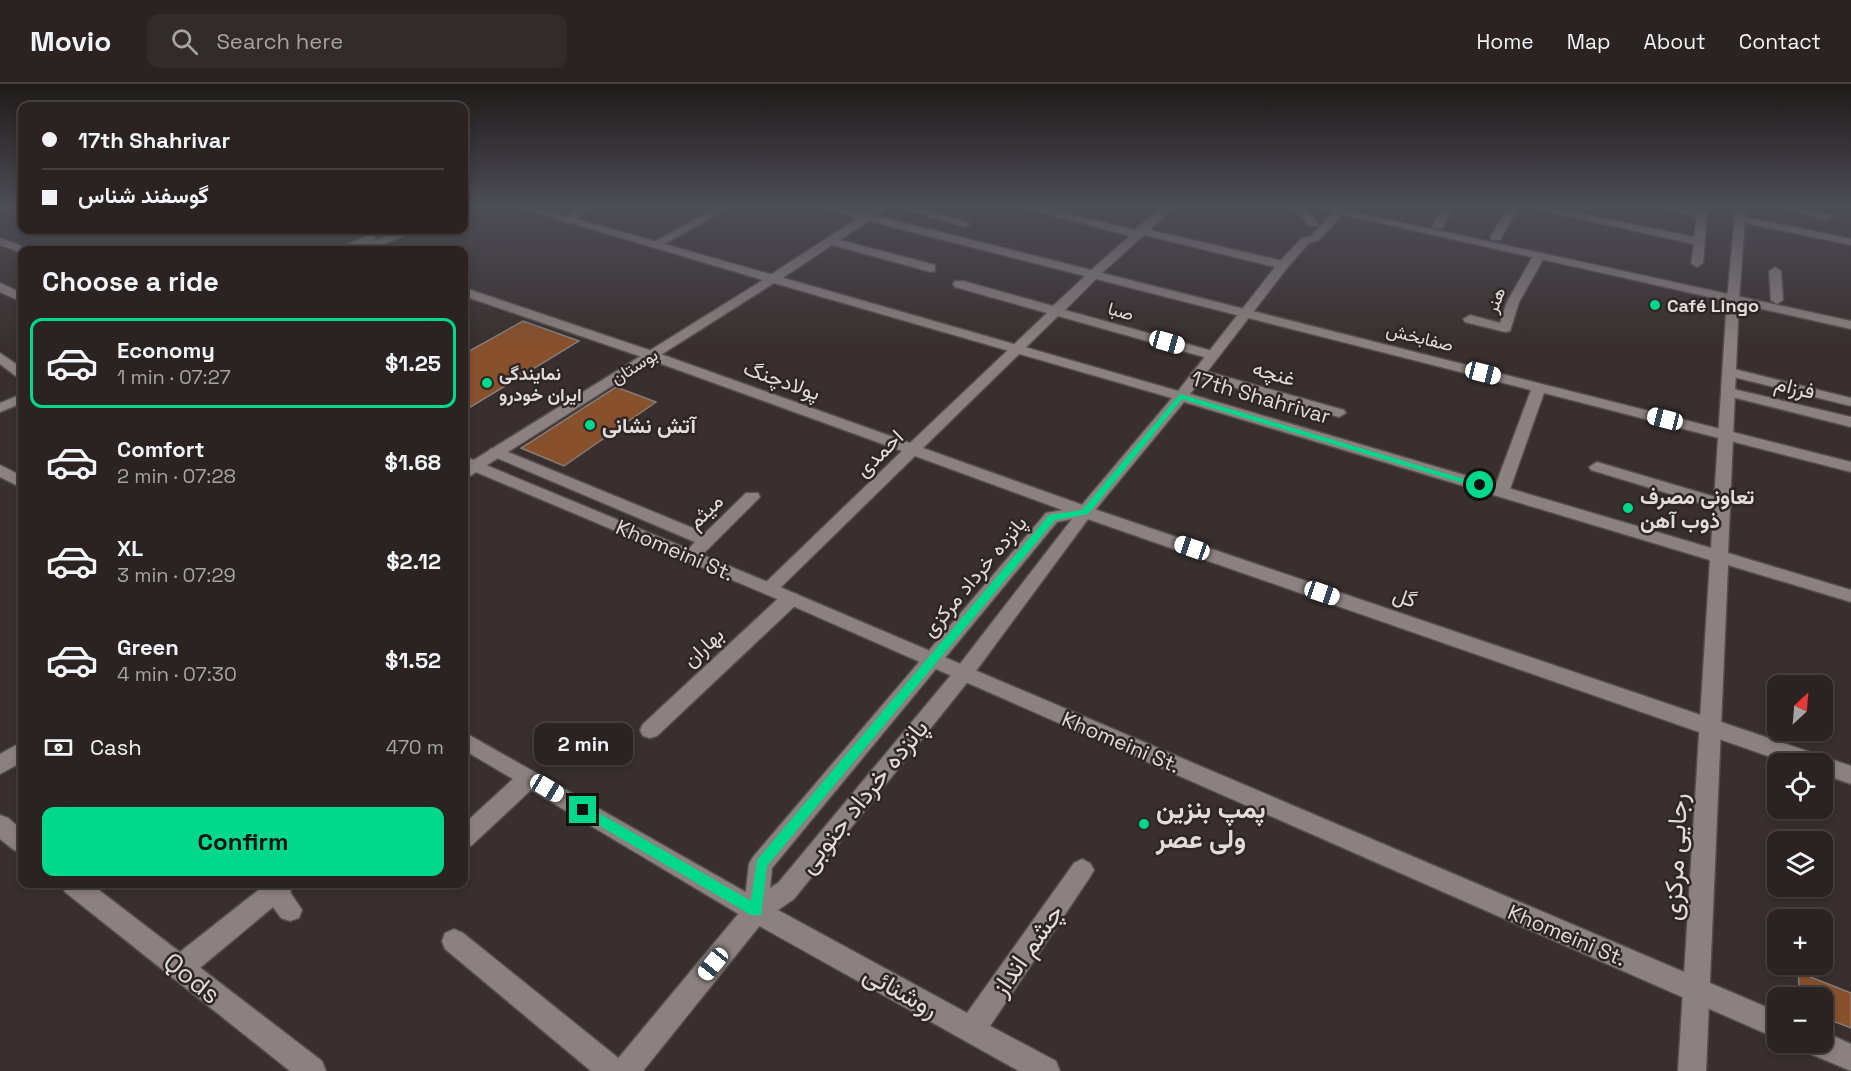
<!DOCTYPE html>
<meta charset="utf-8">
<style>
:root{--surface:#2a2322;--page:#322b2a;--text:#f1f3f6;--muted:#a5a4a5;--line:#464040;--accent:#00d98c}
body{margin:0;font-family:"Space Grotesk",Vazirmatn,sans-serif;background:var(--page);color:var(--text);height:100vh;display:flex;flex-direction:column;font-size:22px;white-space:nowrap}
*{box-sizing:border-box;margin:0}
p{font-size:20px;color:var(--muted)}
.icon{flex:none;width:33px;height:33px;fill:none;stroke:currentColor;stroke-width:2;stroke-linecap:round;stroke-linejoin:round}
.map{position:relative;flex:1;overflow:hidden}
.sheet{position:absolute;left:18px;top:162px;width:450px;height:642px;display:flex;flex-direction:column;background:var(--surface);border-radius:12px;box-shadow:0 3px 9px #0003,0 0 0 2px var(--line)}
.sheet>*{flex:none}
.top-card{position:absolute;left:18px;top:18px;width:450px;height:132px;border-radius:12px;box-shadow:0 3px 9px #0003,0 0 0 2px var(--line);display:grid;align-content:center;height:132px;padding:0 24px;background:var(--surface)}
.needle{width:39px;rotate:26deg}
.controls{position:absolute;left:1767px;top:591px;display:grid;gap:12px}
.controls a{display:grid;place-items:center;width:66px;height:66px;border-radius:12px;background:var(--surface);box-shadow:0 3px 9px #0003,0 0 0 2px var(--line);font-size:30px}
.end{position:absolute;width:27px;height:27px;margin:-14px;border:8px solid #00d98c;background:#111;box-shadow:0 0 0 3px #111}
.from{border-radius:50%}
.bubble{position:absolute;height:42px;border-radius:12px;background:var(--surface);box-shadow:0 3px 9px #0003,0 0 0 2px var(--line);font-size:20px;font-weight:600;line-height:42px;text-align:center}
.car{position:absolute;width:18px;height:36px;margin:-18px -9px;border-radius:8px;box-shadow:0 0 4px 2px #0007;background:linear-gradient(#fff 24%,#345 0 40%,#fff 0 76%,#345 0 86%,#fff 0)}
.top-card b{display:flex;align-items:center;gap:21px;height:57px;font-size:22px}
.top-card b+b{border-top:2px solid var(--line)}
.top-card i{width:15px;height:15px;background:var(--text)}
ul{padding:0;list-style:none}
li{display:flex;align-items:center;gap:18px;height:90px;margin:0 12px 9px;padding:0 12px;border:3px solid transparent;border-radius:12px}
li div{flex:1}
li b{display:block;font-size:22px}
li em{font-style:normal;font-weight:600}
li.current{border-color:var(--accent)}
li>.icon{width:54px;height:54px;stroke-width:1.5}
h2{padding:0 24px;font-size:27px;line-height:72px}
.pay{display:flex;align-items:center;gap:15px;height:66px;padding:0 24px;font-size:22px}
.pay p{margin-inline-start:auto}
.cta{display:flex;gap:12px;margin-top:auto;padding:12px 24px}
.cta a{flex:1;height:69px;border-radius:12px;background:var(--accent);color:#111;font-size:24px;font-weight:600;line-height:69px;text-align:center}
header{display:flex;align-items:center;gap:36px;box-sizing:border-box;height:84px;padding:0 30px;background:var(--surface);border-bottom:2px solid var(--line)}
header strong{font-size:28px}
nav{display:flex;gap:33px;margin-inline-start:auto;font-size:21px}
.search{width:420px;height:54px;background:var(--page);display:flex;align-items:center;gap:15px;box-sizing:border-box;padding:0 21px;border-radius:12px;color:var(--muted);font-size:22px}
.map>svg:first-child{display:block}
.building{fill:#89502c;stroke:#867d78;stroke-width:1.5}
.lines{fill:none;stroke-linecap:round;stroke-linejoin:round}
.minor-casing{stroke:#554e4e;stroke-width:3}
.tertiary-casing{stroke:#554e4e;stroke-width:3}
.secondary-casing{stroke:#554e4e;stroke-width:3}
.minor{fill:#8b8180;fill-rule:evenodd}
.tertiary{fill:#8b8180;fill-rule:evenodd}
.secondary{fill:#8b8180;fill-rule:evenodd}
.route{fill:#00d98c}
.poi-dot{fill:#00d98c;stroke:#2e2525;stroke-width:2}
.labels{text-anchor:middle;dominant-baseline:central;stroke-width:5;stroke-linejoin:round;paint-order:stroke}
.far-street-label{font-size:18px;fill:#e1dcdb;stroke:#2e2525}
.far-poi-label{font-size:18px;font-weight:bold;fill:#e1dcdb;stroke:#2e2525;text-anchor:start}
.street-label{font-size:21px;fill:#e1dcdb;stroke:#2e2525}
.poi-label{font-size:21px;font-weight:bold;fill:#e1dcdb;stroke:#2e2525;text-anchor:start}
.near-street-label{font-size:26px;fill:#e1dcdb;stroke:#2e2525}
.near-poi-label{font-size:26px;font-weight:bold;fill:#e1dcdb;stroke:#2e2525;text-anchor:start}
</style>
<header>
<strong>Movio</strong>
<div class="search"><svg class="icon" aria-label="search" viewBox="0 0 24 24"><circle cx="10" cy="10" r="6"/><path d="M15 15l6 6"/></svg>Search here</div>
<nav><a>Home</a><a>Map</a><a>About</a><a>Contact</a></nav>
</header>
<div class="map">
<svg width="1851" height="987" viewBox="0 0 1851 987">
<rect width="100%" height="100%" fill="#382f2e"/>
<g class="building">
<polygon points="523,237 579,257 464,327 464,270"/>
<polygon points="616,303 656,318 564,382 521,364"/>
<polygon points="1798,888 1851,909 1851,944 1822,933 1822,914 1800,914"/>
</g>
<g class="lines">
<defs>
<g id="minor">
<polygon points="0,122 8,122 0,127"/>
<polygon points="583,122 597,122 570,138 566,139 560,136"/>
<polygon points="719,122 733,122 659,163 651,163 649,161"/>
<polygon points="818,122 838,122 866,130 877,122 890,122 877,132 1091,186 1130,152 1018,122 1038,122 1135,146 1163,122 1175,122 1150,146 1287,178 1289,181 1283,185 1144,151 1102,189 1851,378 1851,388 1544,309 1509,408 1501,413 1493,408 1531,306 1096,195 1065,226 1216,268 1218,271 1211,275 1058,232 923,364 1091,424 1851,682 1851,700 1822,690 1822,680 1791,680 1079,432 915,372 775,509 769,511 763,509 760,505 763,501 902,367 645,274 464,212 464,204 468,205 655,268 910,359 1047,229 955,203 953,200 955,197 963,197 1053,222 1085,192 869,137 840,156 935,181 935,187 931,188 832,161 778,197 770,197 770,191 858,134"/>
<polygon points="895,122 914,122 971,140 965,143"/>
<polygon points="1444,122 1455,122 1442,144 1434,144 1432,142"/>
<polygon points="1508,122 1519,122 1500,156 1492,156 1490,154"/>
<polygon points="1522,122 1545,122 1694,153 1697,133 1657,122 1679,122 1707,129 1703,179 1697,183 1691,179 1694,160"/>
<polygon points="1772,122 1794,122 1831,131 1833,133 1827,136"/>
<polygon points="1740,132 1851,155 1851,161 1736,137 1734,135"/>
<polygon points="1539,168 1545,172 1519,218 1510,247 1505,248 1465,238 1463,235 1470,231 1500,239 1507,218 1533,172"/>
<polygon points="1775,183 1781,187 1783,216 1777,220 1771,216 1769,187"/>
<polygon points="0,269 22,284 22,294 17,293 0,280"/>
<polygon points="1730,284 1851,314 1851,322 1725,291 1723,288 1725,285"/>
<polygon points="1198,285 1344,326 1346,329 1339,333 1193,292 1191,289"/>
<polygon points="1729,304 1851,333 1851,343 1724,311 1722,308"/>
<polygon points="496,363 705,449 746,409 758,409 760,413 696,477 684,477 681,473 695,458 490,371 488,368 490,365"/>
<polygon points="1597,378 1729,417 1731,421 1729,425 1723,426 1591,386 1589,383"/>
<polygon points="0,381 22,392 22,404 0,393"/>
<polygon points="790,509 797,510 799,515 797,520 657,652 650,654 643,652 640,646 643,640 783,510"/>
<polygon points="464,648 765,819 967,929 1074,779 1082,775 1090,779 1094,786 1090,793 990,942 1056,977 1060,987 1019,987 747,835 531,706 472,761 464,764 464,740 513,695 464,666"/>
<polygon points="266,800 294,800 290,808 302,826 299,834 290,837 281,834 273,823 189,893 180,896 171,893 167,884 171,875"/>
<polygon points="454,845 463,849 622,977 626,987 591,987 445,865 442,857 445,849"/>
</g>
<g id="tertiary">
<path d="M514,122H532L1178,307L1279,178L1301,155L1311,152L1339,122H1350L1319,156L1309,159L1287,184L1190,310L1711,464L1727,215L1736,122H1746L1739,215L1728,469L1851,506V518L1728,481L1706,987H1678L1710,476L1184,318L1091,431L970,595L794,815L765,835L643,987H612L616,977L744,823L749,780L753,773L1046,429L1080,423L1172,314L774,199L470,392L464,394V382L763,196ZM1072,435L956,585L778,799L770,804L772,784L1057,438Z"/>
<polygon points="22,658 22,678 0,690 0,670"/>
<polygon points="0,731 8,734 22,746 22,769 14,766 0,755"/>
<polygon points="61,800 91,800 322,977 326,987 290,987 65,808"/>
</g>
<g id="secondary">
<polygon points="464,122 475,122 464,128"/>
<polygon points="515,122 525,122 525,123 520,126"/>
<path d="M1287,122C1303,122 1309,127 1319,140L1317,142H1309L1301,132Z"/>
<polygon points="1305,122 1327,122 1851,237 1851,245"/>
<polygon points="403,146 418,146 369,166 354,166 355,164 335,166 366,152 374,152 376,154 371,158"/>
<polygon points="0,154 27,164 29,166 22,166 22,169 0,161"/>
<polygon points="0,199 22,209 22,218 0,208"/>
<polygon points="22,310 22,319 0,328 0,319"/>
<polygon points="464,372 775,501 1778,928 1778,955 763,509 464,383"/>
<polygon points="1822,947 1851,960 1851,987 1806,968 1803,958 1822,958"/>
</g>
</defs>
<use href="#minor" class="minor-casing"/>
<use href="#tertiary" class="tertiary-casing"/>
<use href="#secondary" class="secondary-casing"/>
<use href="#minor" class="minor"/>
<use href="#tertiary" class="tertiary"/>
<use href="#secondary" class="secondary"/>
</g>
<linearGradient id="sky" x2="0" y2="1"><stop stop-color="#1f1a19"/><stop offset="0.47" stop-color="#4d4d57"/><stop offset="1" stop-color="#4d4d57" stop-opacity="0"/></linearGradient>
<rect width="1851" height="261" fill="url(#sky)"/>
<polygon class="route" points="1180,310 1484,401 1476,403 1182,315 1088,430 1055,436 767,782 761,831 751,831 578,729 578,722 587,722 751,817 757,776 1049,431 1082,426"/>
<g class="poi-dot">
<circle cx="1655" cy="221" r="6"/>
<circle cx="487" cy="299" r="6"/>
<circle cx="590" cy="341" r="6"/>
<circle cx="1628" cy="424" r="6"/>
<circle cx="1144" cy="740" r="6"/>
</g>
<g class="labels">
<g class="far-street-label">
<text transform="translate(1495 216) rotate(-69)">هنر</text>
<text transform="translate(1121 227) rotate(16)">صبا</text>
<text transform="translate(1420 253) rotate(14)">صفابخش</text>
<text transform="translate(634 282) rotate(-32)">بوستان</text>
</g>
<g class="far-poi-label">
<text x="1667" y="221">Café Lingo</text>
<text x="499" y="289">نمایندگی<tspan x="499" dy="21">ایران خودرو</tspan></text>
</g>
<g class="street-label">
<text transform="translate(1274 289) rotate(16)">غنچه</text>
<text transform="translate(782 296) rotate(20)">پولادچنگ</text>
<text transform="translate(1795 303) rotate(14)">فرزام</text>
<text transform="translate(1261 313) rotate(16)">17th Shahrivar</text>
<text transform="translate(879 369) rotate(-44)">احمدی</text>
<text transform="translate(705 427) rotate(-44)">میثم</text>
<text transform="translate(675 466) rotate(23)">Khomeini St.</text>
<text transform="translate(974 492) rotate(-50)">پانزده خرداد مرکزی</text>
<text transform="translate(1405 513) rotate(19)">گل</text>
<text transform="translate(703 563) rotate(-43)">بهاران</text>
<text transform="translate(1121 658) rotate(23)">Khomeini St.</text>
<text transform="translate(1567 851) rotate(23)">Khomeini St.</text>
</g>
<g class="poi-label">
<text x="602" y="341">آتش نشانی</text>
<text x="1640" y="412">تعاونی مصرف<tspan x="1640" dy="24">ذوب آهن</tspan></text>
</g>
<g class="near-street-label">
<text transform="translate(863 712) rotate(-51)">پانزده خرداد جنوبی</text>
<text transform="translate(1675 773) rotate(-87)">رجایی مرکزی</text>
<text transform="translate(1027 866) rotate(-55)">چشم انداز</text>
<text transform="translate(192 894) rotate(39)">Qods</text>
<text transform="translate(901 907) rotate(29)">روشنائی</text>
</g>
<g class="near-poi-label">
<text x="1156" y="725">پمپ بنزین<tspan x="1156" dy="30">ولی عصر</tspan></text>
</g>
</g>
</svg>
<div class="controls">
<a><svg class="needle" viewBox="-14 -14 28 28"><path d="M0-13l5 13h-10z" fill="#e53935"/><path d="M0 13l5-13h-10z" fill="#a5a4a5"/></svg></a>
<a><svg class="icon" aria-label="locate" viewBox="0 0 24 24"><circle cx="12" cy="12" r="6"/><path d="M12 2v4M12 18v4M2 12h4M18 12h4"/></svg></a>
<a><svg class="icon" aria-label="layers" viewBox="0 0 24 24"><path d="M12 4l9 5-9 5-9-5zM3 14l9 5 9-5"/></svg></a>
<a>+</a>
<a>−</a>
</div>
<i class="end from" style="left:1480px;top:401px"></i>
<i class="end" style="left:583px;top:726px"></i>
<div class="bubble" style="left:534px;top:639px;width:99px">2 min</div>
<i class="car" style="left:1167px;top:258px;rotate:106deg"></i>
<i class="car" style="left:1483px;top:289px;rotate:104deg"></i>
<i class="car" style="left:1665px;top:335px;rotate:284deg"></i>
<i class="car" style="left:1192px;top:464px;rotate:289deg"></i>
<i class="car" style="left:1322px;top:509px;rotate:109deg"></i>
<i class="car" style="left:547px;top:704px;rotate:121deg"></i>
<i class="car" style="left:713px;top:880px;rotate:219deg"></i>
<div class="top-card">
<b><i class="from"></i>17th Shahrivar</b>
<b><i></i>گوسفند شناس</b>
</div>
<section class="sheet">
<h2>Choose a ride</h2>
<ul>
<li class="current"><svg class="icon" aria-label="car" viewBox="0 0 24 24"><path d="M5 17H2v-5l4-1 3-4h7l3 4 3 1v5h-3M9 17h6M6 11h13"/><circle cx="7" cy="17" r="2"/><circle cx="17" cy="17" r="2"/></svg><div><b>Economy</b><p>1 min · 07:27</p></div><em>$1.25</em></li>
<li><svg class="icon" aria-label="car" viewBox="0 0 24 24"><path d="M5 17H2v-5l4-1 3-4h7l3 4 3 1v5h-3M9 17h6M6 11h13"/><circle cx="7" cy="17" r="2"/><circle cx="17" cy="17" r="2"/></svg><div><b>Comfort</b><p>2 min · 07:28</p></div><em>$1.68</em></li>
<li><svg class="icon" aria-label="car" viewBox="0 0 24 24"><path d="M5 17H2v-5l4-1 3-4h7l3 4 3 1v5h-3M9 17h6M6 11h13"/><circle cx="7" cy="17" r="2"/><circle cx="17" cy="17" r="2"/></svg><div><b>XL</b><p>3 min · 07:29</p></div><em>$2.12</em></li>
<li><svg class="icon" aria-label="car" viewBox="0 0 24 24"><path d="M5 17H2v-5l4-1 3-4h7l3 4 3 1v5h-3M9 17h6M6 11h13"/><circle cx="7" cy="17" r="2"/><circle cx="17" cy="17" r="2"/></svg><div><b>Green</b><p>4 min · 07:30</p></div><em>$1.52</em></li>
</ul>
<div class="pay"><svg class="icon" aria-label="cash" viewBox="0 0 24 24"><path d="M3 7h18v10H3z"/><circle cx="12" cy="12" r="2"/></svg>Cash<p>470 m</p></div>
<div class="cta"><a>Confirm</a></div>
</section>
</div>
